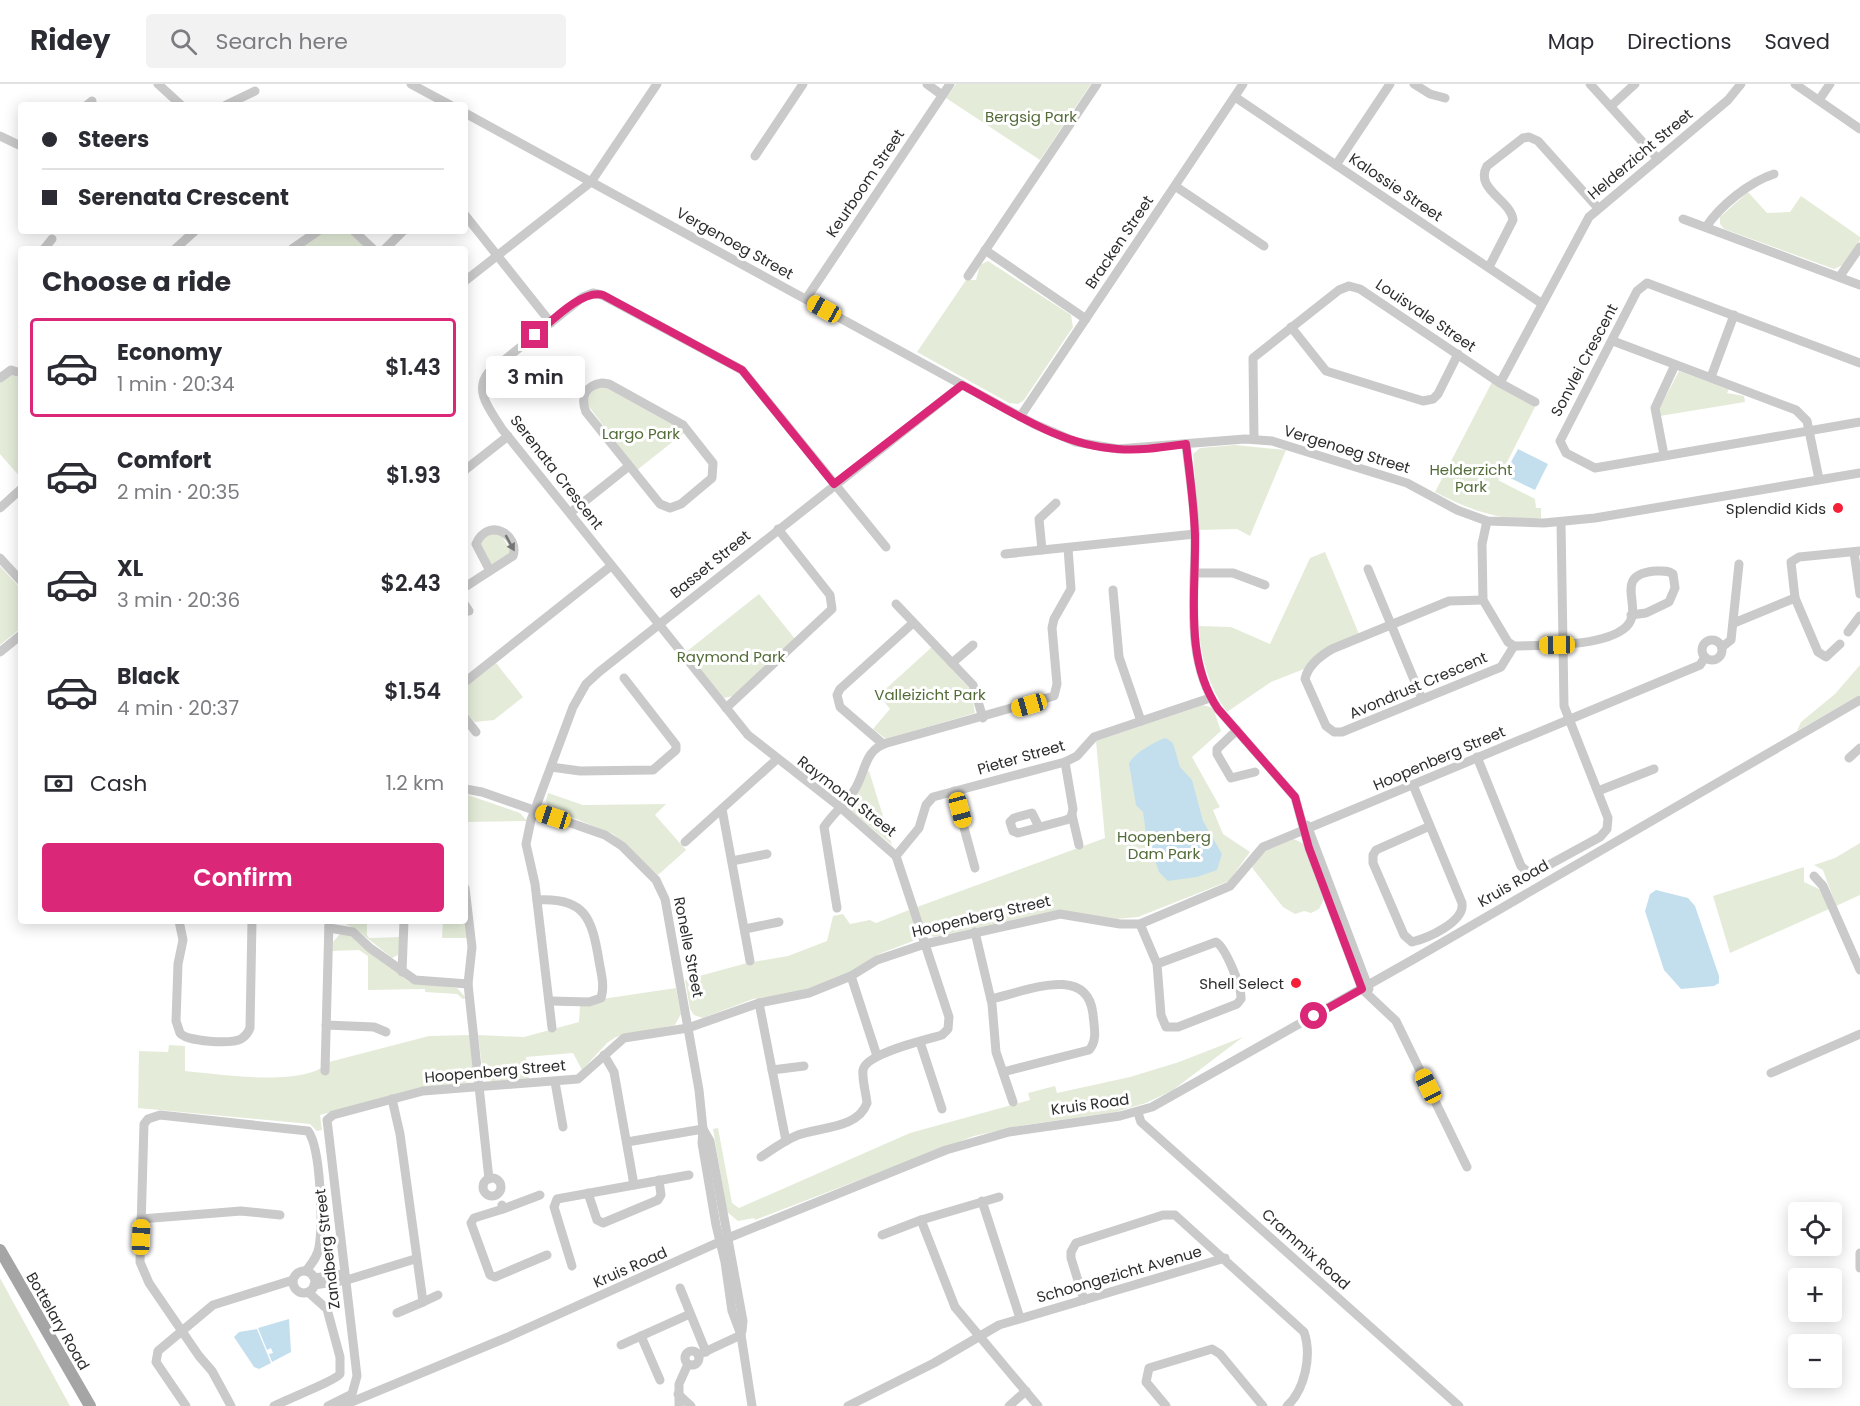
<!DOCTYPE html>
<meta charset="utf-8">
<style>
:root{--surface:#fff;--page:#f2f2f3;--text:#2b2b33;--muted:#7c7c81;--line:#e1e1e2;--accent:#db2777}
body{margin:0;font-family:Poppins,sans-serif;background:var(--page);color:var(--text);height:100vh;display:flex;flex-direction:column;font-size:22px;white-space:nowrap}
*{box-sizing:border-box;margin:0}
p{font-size:20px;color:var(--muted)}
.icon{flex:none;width:33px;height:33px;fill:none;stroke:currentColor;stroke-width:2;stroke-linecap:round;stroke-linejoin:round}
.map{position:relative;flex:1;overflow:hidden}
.side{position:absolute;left:18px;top:162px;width:450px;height:678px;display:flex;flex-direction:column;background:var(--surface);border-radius:6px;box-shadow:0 3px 15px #0003}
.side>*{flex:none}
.top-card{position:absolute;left:18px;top:18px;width:450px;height:132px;border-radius:6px;box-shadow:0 3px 15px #0003;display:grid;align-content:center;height:132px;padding:0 24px;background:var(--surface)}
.controls{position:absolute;left:1788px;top:1118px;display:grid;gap:12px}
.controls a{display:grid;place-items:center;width:54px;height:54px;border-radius:6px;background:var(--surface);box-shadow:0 3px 15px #0003;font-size:30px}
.end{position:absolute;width:27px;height:27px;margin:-14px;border:8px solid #db2777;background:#fff;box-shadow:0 0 0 3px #fff}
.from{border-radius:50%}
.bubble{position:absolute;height:42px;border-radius:6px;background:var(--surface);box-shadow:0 3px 15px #0003;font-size:20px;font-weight:600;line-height:42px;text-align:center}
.car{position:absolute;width:18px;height:36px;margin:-18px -9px;border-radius:8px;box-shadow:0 0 4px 2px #0007;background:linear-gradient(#f5c518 24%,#345 0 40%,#f5c518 0 76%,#345 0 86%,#f5c518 0)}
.top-card b{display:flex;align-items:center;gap:21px;height:57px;font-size:22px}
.top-card b+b{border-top:2px solid var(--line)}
.top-card i{width:15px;height:15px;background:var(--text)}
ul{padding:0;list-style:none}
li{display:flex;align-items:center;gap:18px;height:99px;margin:0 12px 9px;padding:0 12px;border:3px solid transparent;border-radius:6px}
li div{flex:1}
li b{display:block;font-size:22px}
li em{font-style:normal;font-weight:600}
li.current{border-color:var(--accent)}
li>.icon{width:54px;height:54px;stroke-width:1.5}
h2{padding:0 24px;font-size:27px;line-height:72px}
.pay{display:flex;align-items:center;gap:15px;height:66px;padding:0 24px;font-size:22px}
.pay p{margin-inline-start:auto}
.action{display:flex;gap:12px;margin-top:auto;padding:12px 24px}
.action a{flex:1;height:69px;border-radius:6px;background:var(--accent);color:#fff;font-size:24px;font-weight:600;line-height:69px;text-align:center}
header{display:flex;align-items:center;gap:36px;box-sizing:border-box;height:84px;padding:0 30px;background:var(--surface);border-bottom:2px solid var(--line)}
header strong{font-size:28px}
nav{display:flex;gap:33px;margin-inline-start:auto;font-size:21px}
.search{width:420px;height:54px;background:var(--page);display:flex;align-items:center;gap:15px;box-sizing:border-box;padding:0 21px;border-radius:6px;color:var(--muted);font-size:22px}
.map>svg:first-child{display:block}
.green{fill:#e4ecd9}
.water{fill:#c3dfee}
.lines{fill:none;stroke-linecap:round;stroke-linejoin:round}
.minor{stroke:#cacaca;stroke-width:9}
.major{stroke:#a5a5a5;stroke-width:12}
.oneway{fill:#747474}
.route{stroke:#db2777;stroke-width:8}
.poi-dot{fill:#f32038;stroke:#fff;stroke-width:2}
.labels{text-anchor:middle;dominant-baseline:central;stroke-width:6;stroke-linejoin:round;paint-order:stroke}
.park-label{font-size:15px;fill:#526b37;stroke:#fff}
.street-label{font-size:15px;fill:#2d2d2d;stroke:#fff}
.poi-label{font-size:15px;fill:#2d2d2d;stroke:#fff;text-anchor:end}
</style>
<header>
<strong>Ridey</strong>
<div class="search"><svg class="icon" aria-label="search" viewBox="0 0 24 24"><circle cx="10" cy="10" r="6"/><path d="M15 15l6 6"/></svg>Search here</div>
<nav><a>Map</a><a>Directions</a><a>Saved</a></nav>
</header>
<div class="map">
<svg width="1860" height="1322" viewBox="0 0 1860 1322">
<rect width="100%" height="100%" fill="#fff"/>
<g class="green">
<polygon points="956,0 1091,0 1040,76 946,14"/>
<polygon points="1748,108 1767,129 1790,128 1801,112 1860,153 1860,156 1843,181 1834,185 1724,145 1720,140 1720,133"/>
<path d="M323,147C345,147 354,148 368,165H297Z"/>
<polygon points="988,177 1071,231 1073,243 1024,316 1018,320 1009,319 917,268 966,196 976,196 980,181"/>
<polygon points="1679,287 1729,305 1727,309 1744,312 1745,318 1660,332 1659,325"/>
<polygon points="11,290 21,295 21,394 0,370 0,299"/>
<path d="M1492,298L1535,323L1498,396L1535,415L1536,424H1541V434C1501,438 1470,426 1435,408Z"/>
<path d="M606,303L675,339L685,348L637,386L587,320C590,307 594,304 606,303Z"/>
<polygon points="1235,361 1286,366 1250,452 1237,445 1199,446 1193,370 1200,364"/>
<polygon points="492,448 499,448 512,468 495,481 491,481 479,458"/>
<path d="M1325,468L1359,550L1304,585L1271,598L1227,628C1209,603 1200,573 1199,542L1231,543L1270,560L1310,474Z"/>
<polygon points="0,482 21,505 21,544 0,561"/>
<polygon points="759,510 796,556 733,612 724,614 686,568"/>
<polygon points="932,563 971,606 975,629 886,655 873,645 890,625 879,611"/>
<polygon points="496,579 523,613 494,636 475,638 465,628 465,603"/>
<polygon points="1860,581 1860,611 1797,647 1801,638 1835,610"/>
<polygon points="1203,621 1213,624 1221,647 1192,673 1220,723 1213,726 1223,750 1250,768 1229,797 1138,833 1116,835 1058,826 934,853 926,850 917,823 1105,754 1096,657"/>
<polygon points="869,687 892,761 850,726 849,720 865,688"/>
<polygon points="548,709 583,721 666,720 655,731 686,766 658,791 613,750 549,724 546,717"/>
<polygon points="465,710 520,729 527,737 465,738"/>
<polygon points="1294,755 1304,760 1324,815 1319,825 1311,829 1304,827 1295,830 1283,823 1253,785 1252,781 1262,768"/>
<polygon points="1860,759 1860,811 1836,822 1823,786 1814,781 1835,774"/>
<polygon points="1804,783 1804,798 1821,806 1829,825 1730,869 1713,812"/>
<polygon points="909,826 917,848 913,857 879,870 851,888 797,909 753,915 703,934 694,931 690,925 685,896 747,879 788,872 827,857 833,832 843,830 850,840 870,836 876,839"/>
<polygon points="339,837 367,837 367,851 369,854 400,853 398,871 392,874 356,845"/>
<polygon points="443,837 465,837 467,854 442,854"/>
<polygon points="340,850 349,850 409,898 457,904 466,914 463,915 457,910 425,908 425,905 368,906 368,872 359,866 332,867 333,858"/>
<polygon points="676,904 681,930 675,941 616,953 607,959 582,986 573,969 526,973 529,995 492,998 483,989 478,951 524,953 579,938 580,921 602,915"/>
<path d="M471,951L474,994L470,998L385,1013L320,1031L322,1046L317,1047L310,1040L138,1024L139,967L168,968L169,961L185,962V987C219,990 305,1004 329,978L429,952Z"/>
<polygon points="1243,953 1173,1006 1146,1019 1116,1028 1025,1041 974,1052 755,1136 754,1134 738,1137 727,1128 713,1045 718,1044 732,1119 739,1124 910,1049 1030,1016 1028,1009 1055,1002 1057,1009 1130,993 1179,978"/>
<polygon points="0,1194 70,1322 0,1322"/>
</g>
<g class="water">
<polygon points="1518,365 1548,380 1535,406 1504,391"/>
<path d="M1166,654L1173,659L1180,683L1192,696L1203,737L1222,770L1217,786L1197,793L1168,797L1159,788L1146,749L1143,728L1136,721L1129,680C1131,671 1157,656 1166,654Z"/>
<polygon points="1656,806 1688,814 1695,822 1719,892 1719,899 1714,902 1681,905 1664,886 1645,827 1650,810"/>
<polygon points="289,1235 291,1268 272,1278 269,1270 273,1269 271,1264 267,1266 258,1244"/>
<polygon points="257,1245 271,1279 259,1285 254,1283 234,1253 239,1248"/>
</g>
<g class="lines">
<g class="minor">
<polyline points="158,0 181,21"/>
<polyline points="411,0 450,21"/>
<polyline points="927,0 942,11"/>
<polyline points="1414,0 1430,10 1445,14"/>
<polyline points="1590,0 1658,75"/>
<polyline points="1795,0 1860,45"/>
<polyline points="1235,13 1541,219"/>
<polyline points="1819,16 1830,0"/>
<polyline points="87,21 92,17"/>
<polyline points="226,21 255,7"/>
<polyline points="1611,22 1635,0"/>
<polyline points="465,29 1034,340 1076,358 1118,365 1245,355 1272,357 1407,399 1457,426 1487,437 1544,439 1595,434 1860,389"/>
<polyline points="0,52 21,62"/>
<polyline points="755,72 803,0"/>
<polyline points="1336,81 1390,0"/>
<polyline points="1175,102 1264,162"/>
<polyline points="465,131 551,239"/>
<polyline points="1683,135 1860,201"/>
<path d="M1706,143C1720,122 1749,98 1774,90"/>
<polyline points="354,147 373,165"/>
<polyline points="44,165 52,155"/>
<polyline points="175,165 195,147"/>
<polyline points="292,165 318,147"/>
<polyline points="385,165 403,147"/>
<polyline points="985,166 1086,235"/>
<path d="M1489,183L1513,136C1511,116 1474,105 1487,82L1523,54L1529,53L1538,57L1598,124"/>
<polyline points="968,192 1097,0"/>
<polyline points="1840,192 1860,163"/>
<polyline points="465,197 591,98 657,0"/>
<polyline points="806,215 950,0"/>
<polyline points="1291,243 1326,287 1423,317 1433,315 1438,310 1458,270"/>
<polyline points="1613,257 1796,326 1807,337 1819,395"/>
<polyline points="1860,279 1647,199 1637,207 1560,357 1566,369 1595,384 1860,338"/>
<polyline points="1711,293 1734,231"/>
<polyline points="0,294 11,286 21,289"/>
<path d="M602,299L609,300L683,341L713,379L712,394L681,420L670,424L660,420L586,328C580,313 586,301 602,299Z"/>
<polyline points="1500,299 1589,133 1728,16 1741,0"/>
<polyline points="1020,333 1243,0"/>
<polyline points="1254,355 1253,274 1339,206 1349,202 1360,205 1500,299 1535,318"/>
<path d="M1186,360C1189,389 1194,418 1195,447C1196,506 1183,574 1218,625L1295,713L1309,764L1362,905"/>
<polyline points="1664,371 1655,324 1675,281"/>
<polyline points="465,386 508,352"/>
<polyline points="0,424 21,405"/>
<polyline points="570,429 629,382"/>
<path d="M1487,437L1482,460L1483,516L1508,558L1514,562C1544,561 1604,563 1626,543C1646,524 1610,491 1655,487C1662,487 1668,486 1673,490L1675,504L1669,518L1646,529L1631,531"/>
<polyline points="1042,466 1039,435 1056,419"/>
<polyline points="1854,468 1860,510"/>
<polyline points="1005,470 1195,450"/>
<polyline points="0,474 21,497"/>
<polyline points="1368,485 1422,615"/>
<polyline points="1195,489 1233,489 1265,501"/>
<path d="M465,503L513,472C520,451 488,432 476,460L490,487"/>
<polyline points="1113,506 1119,573 1141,637"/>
<path d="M1483,516L1449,517L1332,565C1320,572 1308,581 1305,595L1326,642L1334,648H1342L1501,583L1514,562"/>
<polyline points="896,520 973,601 983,634"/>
<polyline points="465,521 469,527"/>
<polyline points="1734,539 1795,514"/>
<polyline points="1848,548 1860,532"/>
<circle cx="1712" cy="566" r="10"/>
<polyline points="1840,560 1826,573 1818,568 1795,514 1791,478 1799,473 1860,467"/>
<polyline points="1722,563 1731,556 1739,480"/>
<polyline points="0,568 21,551"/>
<polyline points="952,579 973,561"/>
<polyline points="465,598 611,482"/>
<polyline points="726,624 832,525 830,511 778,445"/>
<polyline points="465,634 476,648"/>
<polyline points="1237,646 1217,665 1217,670 1231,694 1255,688"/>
<polyline points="883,660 840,623 837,611 840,605 913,539"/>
<polyline points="1477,673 1521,782 1528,788 1536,788 1600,753 1607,745 1608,734 1564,622 1561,438"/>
<polyline points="1849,674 1860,664"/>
<polyline points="551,683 580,687 653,686 676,666 676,661 624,594"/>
<path d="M1413,701L1462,819C1465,838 1428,854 1412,858L1404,851L1373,779V771L1376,766L1430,742"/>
<polyline points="465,705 482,708 605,751 622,762 656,796 665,815 699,1006 703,1045 702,1059 716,1141 725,1178 732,1227 741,1251 752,1322"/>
<polyline points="954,707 975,784"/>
<polyline points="1598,707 1654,685"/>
<polyline points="722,725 750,877"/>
<polyline points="1072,731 1079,761"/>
<polyline points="1307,741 1369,905"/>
<polyline points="1039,743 1032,729 1014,734 1010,738 1013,747 1018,749 1066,736 1071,734 1073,725 1065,678"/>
<polyline points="685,758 776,676"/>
<polyline points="896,772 919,744 926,721 933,713 1065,678 1077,672 1094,653 1210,614"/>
<polyline points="732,777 767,770"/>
<polyline points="1814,792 1823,802 1860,886"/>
<polyline points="465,804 472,863 468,900"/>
<path d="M537,816C585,813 592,834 599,877C601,889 605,902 601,914L589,918L550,917"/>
<path d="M837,824L824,743C833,729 847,719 855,705C866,687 864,666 887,659L1054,612L1057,600L1052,544L1054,535L1071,505L1068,464"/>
<path d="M179,837L183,856L178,880L176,937L180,949C187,958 231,960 241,955C246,952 248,949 250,944L252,837"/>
<path d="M1140,840L1157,880L1161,931L1166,943H1178L1237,920L1241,915C1242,904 1226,864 1216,858L1157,880"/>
<polyline points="329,844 353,848 370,864 415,896 468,900 489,1095"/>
<polyline points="745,845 779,838"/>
<polyline points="975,848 992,920 996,968 1013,1018"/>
<polyline points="402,888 404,837"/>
<polyline points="851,892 877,972"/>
<polyline points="1362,905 1396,937 1467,1083"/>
<path d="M991,915C1025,908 1087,879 1093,930C1094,943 1098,956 1089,966L1003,988"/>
<polyline points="759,919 786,1057"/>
<polyline points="326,941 374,943 386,948"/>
<polyline points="552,944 535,800 526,760 531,736 573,623 586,600 599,588 962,301"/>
<polyline points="920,958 942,1025"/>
<polyline points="604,971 614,988 634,1101"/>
<polyline points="772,986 804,982"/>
<polyline points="325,987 329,837"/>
<polyline points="1771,989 1860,950"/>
<polyline points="555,998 563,1043"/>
<polyline points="392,1015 400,1050 423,1218 397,1229"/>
<polyline points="1138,1029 1141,1038 1459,1322"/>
<polyline points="703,1045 710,1057 743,1237 742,1247"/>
<polyline points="627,1058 703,1045"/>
<path d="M761,1073C773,1065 785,1056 798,1051C819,1043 858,1045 867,1019C866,1009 862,996 863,986C866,969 926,956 942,951L948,945L949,933L896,772L840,723L748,651L502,345C492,328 473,308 488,289L583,213L593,209L602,211L742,286L886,463"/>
<circle cx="492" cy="1103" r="9"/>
<polyline points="588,1109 597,1136 603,1139 658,1116 661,1111 659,1096"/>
<polyline points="982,1117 1020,1234"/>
<polyline points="502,1121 503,1125 540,1111"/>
<polyline points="503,1125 474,1134 471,1139 490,1191 495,1193 547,1171"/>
<polyline points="141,1135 241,1127 280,1131"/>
<polyline points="921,1136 955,1223 1038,1322"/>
<polyline points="882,1151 921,1136 999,1113"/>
<polyline points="1860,1169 1860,1184"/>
<polyline points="572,1182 554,1123 557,1115 689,1091"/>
<circle cx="304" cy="1198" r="11"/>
<polyline points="314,1194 344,1190"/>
<polyline points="314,1201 347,1196 415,1175"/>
<polyline points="680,1204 706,1268"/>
<path d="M1084,1216L1071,1174V1168L1076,1159L1163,1131H1175L1304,1248C1312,1271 1305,1306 1287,1322"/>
<polyline points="423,1218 438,1211"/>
<polyline points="641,1252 660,1296"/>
<polyline points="621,1261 690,1230"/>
<circle cx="692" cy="1274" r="7"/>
<polyline points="698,1271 741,1251"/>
<polyline points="678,1310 691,1322"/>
<polyline points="186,1322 156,1278 158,1267 213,1221 293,1196"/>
<path d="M231,1322L212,1287L199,1272L149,1199L140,1178L144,1040L148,1035L160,1031L308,1047C321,1064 323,1140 319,1163C318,1172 312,1179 306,1187"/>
<path d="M274,1322C287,1315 335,1297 340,1290V1273L327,1225L308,1208"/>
<polyline points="328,1322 352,1310 357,1292 328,1044 327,1036 333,1031 423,1007 578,995 624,954 688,944 759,919 809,909 851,892 877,876 925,860 1060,830 1120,840 1140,840 1230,802 1263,763 1700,581 1705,573"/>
<polyline points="342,1322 508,1253 728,1154 946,1066 1009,1048 1120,1032 1152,1023 1414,875 1860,616"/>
<polyline points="679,1322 679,1300 688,1280"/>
<polyline points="848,1322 934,1279 999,1241 1225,1174"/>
<polyline points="1009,1322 1026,1307"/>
<polyline points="1166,1322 1146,1298 1149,1284 1212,1265 1220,1270 1263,1322"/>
</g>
<polyline class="major" points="0,1166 90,1322"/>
</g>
<defs><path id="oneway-solid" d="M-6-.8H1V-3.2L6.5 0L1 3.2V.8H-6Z" transform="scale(1.5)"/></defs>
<use class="oneway" href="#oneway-solid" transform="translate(510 459) rotate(61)"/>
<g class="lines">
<path class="route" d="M535,251C551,238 582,205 603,211L742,286L834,400L962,301C1011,327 1061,362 1118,365C1140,367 1164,363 1186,360C1190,391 1194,421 1195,452C1196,509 1184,575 1218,625L1295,713L1309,764L1362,905L1314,932"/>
</g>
<g class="poi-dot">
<circle cx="1838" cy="424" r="6"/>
<circle cx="1296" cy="899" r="6"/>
</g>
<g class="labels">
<g class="park-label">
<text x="1031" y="32">Bergsig Park</text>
<text x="641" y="349">Largo Park</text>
<text x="1471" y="385">Helderzicht<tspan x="1471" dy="17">Park</tspan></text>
<text x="731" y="572">Raymond Park</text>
<text x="930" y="610">Valleizicht Park</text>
<text x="1164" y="752">Hoopenberg<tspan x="1164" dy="17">Dam Park</tspan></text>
</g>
<g class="street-label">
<text transform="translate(1640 70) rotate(-40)">Helderzicht Street</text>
<text transform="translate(865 99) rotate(-56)">Keurboom Street</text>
<text transform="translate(1396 103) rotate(34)">Kalossie Street</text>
<text transform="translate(1119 158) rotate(-56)">Bracken Street</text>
<text transform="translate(735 159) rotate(29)">Vergenoeg Street</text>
<text transform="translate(1426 231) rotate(34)">Louisvale Street</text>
<text transform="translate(1584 276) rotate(-62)">Sonvlei Crescent</text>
<text transform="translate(1347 365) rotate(17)">Vergenoeg Street</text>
<text transform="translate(557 388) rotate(52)">Serenata Crescent</text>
<text transform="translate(710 480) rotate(-39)">Basset Street</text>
<text transform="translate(1418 601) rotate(-23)">Avondrust Crescent</text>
<text transform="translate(1021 673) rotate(-16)">Pieter Street</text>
<text transform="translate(1439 674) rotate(-23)">Hoopenberg Street</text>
<text transform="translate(847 712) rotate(38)">Raymond Street</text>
<text transform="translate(1513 799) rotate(-30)">Kruis Road</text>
<text transform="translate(981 832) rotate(-13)">Hoopenberg Street</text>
<text transform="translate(689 863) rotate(79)">Ronelle Street</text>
<text transform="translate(495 987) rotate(-5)">Hoopenberg Street</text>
<text transform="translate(1090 1020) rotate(-8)">Kruis Road</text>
<text transform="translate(327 1165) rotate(-97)">Zandberg Street</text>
<text transform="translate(1306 1165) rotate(42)">Crammix Road</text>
<text transform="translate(630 1183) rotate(-24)">Kruis Road</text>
<text transform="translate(1119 1190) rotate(-16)">Schoongezicht Avenue</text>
<text transform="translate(58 1237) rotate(60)">Bottelary Road</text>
</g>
<g class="poi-label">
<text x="1826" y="424">Splendid Kids</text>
<text x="1284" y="899">Shell Select</text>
</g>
</g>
</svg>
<div class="controls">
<a><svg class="icon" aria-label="locate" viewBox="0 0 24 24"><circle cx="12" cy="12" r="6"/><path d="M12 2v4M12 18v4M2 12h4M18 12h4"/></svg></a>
<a>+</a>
<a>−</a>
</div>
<i class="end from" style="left:1314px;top:932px"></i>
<i class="end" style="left:535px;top:251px"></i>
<div class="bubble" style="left:486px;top:272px;width:99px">3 min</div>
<i class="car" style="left:824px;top:225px;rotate:299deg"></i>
<i class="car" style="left:1557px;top:561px;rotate:269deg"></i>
<i class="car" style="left:1029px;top:621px;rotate:254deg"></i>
<i class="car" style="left:960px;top:726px;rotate:165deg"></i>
<i class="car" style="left:553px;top:733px;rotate:288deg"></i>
<i class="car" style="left:1428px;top:1002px;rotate:334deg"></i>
<i class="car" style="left:141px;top:1153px;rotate:2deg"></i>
<div class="top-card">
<b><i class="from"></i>Steers</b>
<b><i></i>Serenata Crescent</b>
</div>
<section class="side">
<h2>Choose a ride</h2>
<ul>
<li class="current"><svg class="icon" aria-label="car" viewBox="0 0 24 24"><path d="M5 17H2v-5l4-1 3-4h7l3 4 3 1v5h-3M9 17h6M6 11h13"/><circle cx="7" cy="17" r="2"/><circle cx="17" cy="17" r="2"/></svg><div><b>Economy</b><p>1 min · 20:34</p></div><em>$1.43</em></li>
<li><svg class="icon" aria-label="car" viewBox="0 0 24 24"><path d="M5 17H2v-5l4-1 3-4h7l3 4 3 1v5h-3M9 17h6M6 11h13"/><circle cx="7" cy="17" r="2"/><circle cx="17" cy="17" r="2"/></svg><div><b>Comfort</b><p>2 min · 20:35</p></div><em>$1.93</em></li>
<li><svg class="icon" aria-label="car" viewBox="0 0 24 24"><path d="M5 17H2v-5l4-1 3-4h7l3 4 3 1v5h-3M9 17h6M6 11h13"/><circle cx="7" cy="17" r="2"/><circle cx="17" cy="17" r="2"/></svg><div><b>XL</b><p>3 min · 20:36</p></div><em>$2.43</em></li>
<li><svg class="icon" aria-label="car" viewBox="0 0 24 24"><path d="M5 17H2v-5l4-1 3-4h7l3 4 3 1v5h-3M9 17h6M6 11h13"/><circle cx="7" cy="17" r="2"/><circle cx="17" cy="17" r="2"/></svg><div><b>Black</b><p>4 min · 20:37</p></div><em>$1.54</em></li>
</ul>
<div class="pay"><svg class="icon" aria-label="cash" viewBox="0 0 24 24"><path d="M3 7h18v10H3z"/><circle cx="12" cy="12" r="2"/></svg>Cash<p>1.2 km</p></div>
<div class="action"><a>Confirm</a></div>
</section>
</div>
